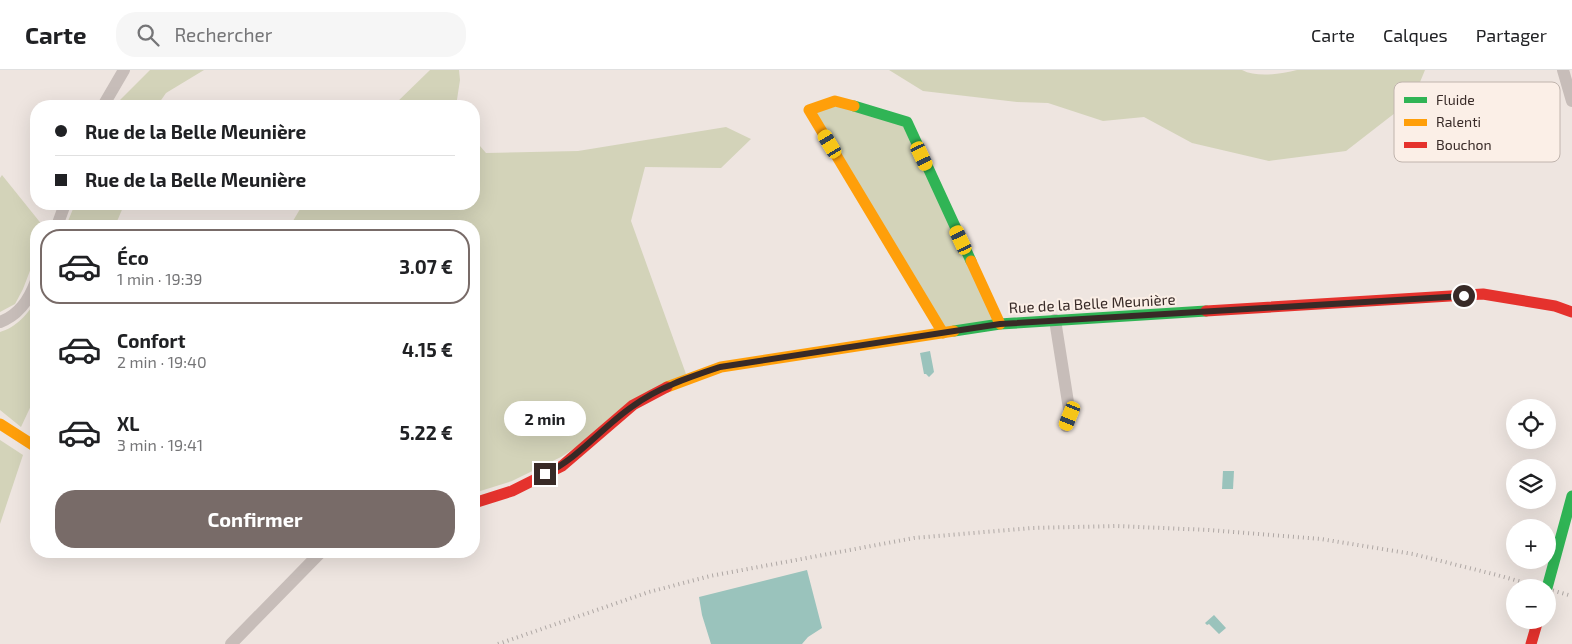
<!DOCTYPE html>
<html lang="fr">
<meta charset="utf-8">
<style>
:root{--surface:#fff;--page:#f6f6f6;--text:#202124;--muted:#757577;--line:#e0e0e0;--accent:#786b68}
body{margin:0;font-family:"Exo 2",sans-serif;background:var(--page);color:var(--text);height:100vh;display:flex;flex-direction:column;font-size:19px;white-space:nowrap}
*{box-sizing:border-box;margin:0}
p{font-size:16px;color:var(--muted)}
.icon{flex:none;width:28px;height:28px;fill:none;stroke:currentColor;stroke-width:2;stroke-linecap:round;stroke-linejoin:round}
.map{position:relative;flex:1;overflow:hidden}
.details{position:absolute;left:30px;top:150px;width:450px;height:338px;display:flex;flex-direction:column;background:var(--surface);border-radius:20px;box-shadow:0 5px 20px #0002}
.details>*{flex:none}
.guide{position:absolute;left:30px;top:30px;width:450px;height:110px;border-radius:20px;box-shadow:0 5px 20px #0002;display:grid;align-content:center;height:110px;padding:0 25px;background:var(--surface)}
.fabs{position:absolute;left:1506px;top:329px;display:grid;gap:10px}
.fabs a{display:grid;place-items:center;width:50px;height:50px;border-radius:50%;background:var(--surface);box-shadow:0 5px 20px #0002;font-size:25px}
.end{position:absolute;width:22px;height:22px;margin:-11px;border:6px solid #382a27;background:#fff;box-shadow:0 0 0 2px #fff}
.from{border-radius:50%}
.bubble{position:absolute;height:35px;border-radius:18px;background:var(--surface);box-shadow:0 5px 20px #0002;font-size:16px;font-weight:700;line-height:35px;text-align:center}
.car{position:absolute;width:15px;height:30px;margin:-15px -8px;border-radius:6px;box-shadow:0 0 4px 1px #0007;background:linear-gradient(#f5c518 24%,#345 0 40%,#f5c518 0 76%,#345 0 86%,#f5c518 0)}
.guide b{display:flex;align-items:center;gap:18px;height:48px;font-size:19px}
.guide b+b{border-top:1px solid var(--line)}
.guide i{width:12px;height:12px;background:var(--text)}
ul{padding:9px 0 0;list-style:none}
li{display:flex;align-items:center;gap:15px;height:75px;margin:0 10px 8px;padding:0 15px;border:2px solid transparent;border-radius:20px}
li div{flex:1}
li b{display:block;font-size:19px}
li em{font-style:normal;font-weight:700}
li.on{border-color:var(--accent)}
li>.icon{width:45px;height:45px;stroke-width:1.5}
.button{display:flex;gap:10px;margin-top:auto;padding:10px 25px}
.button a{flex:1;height:58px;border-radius:20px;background:var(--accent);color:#fff;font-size:20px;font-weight:700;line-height:58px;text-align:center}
header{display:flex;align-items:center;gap:30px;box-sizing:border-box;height:70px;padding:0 25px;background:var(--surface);border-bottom:1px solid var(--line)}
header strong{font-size:24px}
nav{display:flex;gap:28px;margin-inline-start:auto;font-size:18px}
.search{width:350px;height:45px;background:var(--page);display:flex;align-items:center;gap:12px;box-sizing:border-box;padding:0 18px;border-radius:20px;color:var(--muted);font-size:19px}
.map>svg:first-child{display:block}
.green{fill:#d3d3b9}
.water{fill:#9ac3bc}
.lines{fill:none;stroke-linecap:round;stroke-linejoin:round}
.street{stroke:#c7bdb9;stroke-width:12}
.fast{stroke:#30b455;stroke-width:11}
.slow{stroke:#ff9f0a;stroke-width:11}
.jam{stroke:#e5322d;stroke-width:11}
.rail{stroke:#aea7a4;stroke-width:4;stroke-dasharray:1 4;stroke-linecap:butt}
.route{stroke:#382a27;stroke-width:6}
.labels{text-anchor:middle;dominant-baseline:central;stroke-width:4;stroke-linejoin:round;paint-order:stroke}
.street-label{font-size:15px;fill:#382a27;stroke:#fbefe7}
.key{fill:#fbefe7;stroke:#c0b4ad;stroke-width:1}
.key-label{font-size:14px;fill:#382a27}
</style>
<header>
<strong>Carte</strong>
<div class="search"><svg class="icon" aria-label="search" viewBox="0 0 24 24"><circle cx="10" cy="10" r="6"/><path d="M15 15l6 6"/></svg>Rechercher</div>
<nav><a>Carte</a><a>Calques</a><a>Partager</a></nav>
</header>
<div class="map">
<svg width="1572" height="574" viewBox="0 0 1572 574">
<rect width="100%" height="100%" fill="#eee5e0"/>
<g class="green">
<polygon points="150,0 204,0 166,23 157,36 114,36"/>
<polygon points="430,0 459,0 460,10 456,36 393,36"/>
<path d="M889,0H1242C1257,8 1280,4 1297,0H1425L1413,29L1346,81L1269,91L1192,73L1144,47L1103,51L1048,33L1017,32L923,21Z"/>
<polygon points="835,31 907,52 1000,254 943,263 809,40"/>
<polygon points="726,57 751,69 721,98 645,97 631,151 686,304 561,387 512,411 474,423 474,156 290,156 303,134 474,134 474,69 486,83 578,81"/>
<polygon points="2,105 43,156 36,156 36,185 23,219 15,234 0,242 0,108"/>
<polygon points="75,134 123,134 124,135 115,156 66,156"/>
<path d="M36,229V325L21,357L0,340V262C15,258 30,243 36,229Z"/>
<polygon points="0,370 23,385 0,454"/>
</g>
<g class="water">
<polygon points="930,281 934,302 929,307 926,304 924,304 920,283"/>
<polygon points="1223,401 1234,401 1233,419 1222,419"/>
<polygon points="807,500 822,558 808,567 802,574 711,574 702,545 699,527"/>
<polygon points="1214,545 1226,558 1219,564 1209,554 1207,555 1205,553"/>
</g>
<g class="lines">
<g class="street">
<polyline points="1563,0 1572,31"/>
<polyline points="103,36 124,0"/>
<polyline points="57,156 65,134"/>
<polyline points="1055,250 1070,345 1066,356"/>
<path d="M0,252C19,245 29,230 36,211"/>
<polyline points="231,574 322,481"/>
</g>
<g class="fast">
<polyline points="854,36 907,52 971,191"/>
<polyline points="954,261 1000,254 1206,241"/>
<polyline points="1547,518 1572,426"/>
</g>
<g class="slow">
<polyline points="854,36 835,31 809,40 943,263"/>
<polyline points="971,191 1000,254"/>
<polyline points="667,317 721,297 954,261"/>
<polyline points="0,354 36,377"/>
</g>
<g class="jam">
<polyline points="1206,241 1483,224 1555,236 1572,242"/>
<polyline points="474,433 512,421 562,396 633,335 667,317"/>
<polyline points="1531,574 1538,550"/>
</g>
<g class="rail">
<polyline points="1548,519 1572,526"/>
<polyline points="498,574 649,522 710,506 914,468 1032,458 1116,456 1209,460 1321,469 1413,484 1497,505 1543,518"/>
</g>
</g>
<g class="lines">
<path class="route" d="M545,404C579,388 602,357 633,336C659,317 690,307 720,297L1000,254L1464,226"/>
</g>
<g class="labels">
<g class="street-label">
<text transform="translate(1092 233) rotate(-3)">Rue de la Belle Meunière</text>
</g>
</g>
<rect x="1394" y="12" width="166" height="80" rx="8" class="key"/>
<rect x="1404" y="27" width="23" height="6" fill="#30b455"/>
<rect x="1404" y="49" width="23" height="7" fill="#ff9f0a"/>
<rect x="1404" y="72" width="23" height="6" fill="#e5322d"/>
<g class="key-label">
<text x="1436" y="35">Fluide</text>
<text x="1436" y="57">Ralenti</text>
<text x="1436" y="80">Bouchon</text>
</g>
</svg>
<div class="fabs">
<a><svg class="icon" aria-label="locate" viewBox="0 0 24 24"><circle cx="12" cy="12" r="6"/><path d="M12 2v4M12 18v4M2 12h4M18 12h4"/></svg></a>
<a><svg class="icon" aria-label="layers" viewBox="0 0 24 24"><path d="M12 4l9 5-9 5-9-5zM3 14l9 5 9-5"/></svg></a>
<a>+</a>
<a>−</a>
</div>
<i class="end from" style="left:1464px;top:226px"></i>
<i class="end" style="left:545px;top:404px"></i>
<div class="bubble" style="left:504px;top:331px;width:82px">2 min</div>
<i class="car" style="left:830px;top:74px;rotate:329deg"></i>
<i class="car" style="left:922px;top:86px;rotate:155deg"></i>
<i class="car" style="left:961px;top:170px;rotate:335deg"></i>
<i class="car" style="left:1070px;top:346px;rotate:202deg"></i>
<div class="guide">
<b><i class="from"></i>Rue de la Belle Meunière</b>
<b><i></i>Rue de la Belle Meunière</b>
</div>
<section class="details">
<ul>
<li class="on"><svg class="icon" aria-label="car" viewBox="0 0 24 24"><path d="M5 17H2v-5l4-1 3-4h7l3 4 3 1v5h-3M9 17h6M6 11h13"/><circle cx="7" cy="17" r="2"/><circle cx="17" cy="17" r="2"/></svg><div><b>Éco</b><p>1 min · 19:39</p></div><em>3.07 €</em></li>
<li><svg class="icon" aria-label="car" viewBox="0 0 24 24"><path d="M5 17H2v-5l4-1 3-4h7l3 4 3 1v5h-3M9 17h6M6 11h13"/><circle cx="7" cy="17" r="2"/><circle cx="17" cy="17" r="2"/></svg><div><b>Confort</b><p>2 min · 19:40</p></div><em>4.15 €</em></li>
<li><svg class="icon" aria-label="car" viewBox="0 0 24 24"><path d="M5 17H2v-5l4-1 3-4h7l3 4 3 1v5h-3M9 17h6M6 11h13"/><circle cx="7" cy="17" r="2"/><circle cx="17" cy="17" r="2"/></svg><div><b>XL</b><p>3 min · 19:41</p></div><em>5.22 €</em></li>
</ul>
<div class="button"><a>Confirmer</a></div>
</section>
</div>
